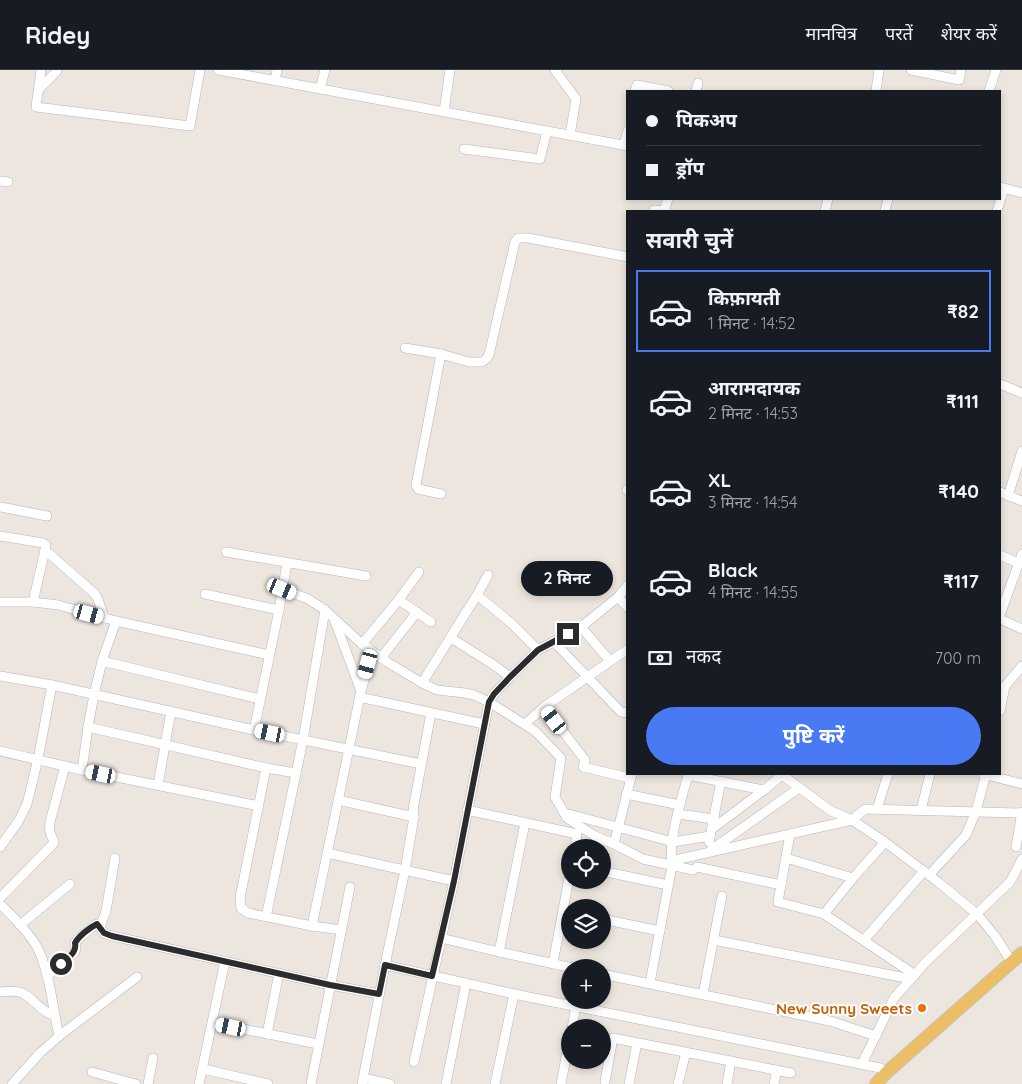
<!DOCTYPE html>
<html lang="hi">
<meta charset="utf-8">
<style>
:root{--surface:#171b24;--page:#20242c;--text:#f1f3f6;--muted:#9ea1a6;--line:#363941;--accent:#477af3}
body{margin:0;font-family:Quicksand,"Noto Sans Devanagari",sans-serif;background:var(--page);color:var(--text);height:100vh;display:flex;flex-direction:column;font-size:19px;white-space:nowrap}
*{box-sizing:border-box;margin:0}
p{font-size:16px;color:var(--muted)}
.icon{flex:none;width:28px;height:28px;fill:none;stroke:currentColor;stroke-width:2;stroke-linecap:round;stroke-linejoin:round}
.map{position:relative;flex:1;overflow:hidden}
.drawer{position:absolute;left:626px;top:140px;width:375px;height:565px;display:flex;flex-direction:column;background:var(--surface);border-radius:0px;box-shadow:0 2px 8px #0003}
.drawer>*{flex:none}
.guide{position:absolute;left:626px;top:20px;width:375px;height:110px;border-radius:0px;box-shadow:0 2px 8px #0003;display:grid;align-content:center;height:110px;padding:0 20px;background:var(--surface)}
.fabs{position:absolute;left:561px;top:769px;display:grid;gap:10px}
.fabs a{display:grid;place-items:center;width:50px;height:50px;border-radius:50%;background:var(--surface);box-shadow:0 2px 8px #0003;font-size:25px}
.end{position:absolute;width:22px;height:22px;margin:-11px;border:6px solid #2c2c2c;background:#fff;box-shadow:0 0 0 2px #fff}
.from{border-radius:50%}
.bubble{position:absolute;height:35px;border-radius:18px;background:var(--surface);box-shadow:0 2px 8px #0003;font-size:16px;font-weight:700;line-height:35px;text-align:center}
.car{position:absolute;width:15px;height:30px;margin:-15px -8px;border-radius:6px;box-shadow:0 0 4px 1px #0007;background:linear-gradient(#fff 24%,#345 0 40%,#fff 0 76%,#345 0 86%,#fff 0)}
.guide b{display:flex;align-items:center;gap:18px;height:48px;font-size:19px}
.guide b+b{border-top:1px solid var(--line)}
.guide i{width:12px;height:12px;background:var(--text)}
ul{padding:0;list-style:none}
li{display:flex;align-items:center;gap:15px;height:82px;margin:0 10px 8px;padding:0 10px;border:2px solid transparent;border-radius:0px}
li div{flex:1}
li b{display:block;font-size:19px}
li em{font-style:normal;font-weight:700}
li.current{border-color:var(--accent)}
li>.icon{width:45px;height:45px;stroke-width:1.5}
h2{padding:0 20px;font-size:22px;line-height:60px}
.pay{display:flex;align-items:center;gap:12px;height:55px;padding:0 20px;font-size:19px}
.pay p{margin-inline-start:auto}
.cta{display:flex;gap:10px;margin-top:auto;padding:10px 20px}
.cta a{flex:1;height:58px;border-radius:30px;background:var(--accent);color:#fff;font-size:20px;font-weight:700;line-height:58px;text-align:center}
header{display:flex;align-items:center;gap:30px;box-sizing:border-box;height:70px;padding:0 25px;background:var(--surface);border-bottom:1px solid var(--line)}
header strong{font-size:24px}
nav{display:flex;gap:28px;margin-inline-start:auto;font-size:18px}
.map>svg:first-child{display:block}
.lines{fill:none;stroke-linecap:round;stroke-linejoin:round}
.minor-casing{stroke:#b3b6bf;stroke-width:10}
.primary-casing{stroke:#c4c4c4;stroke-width:14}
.minor{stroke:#fff;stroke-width:9}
.primary{stroke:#ecbe66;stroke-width:12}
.route{stroke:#2c2c2c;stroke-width:6}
.food-dot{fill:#e8710a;stroke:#fff;stroke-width:2}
.labels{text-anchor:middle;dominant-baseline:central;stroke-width:4;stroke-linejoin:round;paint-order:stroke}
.food-label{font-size:15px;font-weight:bold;fill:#c56008;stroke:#fff;text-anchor:end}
</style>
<header>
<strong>Ridey</strong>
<nav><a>मानचित्र</a><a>परतें</a><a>शेयर करें</a></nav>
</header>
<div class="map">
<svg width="1022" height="1014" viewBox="0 0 1022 1014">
<rect width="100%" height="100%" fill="#ede6df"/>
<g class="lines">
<defs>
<g id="minor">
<polyline points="41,0 36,37 190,56 200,0"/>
<polyline points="218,0 628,76"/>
<polyline points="555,0 576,29 570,65"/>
<polyline points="911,0 959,10 961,0"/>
<polyline points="275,11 277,0"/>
<polyline points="39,19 57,1"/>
<polyline points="320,19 325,0"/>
<polyline points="635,21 637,15 668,21"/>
<polyline points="696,21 698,13"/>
<polyline points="876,21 879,0"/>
<polyline points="989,21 996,0"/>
<polyline points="444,41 450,0"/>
<polyline points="624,75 628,60"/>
<polyline points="464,79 540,89 547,61"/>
<polyline points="0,111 8,112"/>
<polyline points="1000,117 1022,123"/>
<polyline points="654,141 654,140 666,141"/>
<polyline points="664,141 668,129"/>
<polyline points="825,141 828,129"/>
<polyline points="885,141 888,129"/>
<polyline points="997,141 1004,118"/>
<polyline points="405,278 441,284 469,292 482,292 486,289 489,285 515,172 518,168 528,168 628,187"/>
<polyline points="441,284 416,415 418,419 441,424"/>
<polyline points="1000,314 1022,323"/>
<polyline points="627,420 628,419"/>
<polyline points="1000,422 1022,431"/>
<polyline points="1008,426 1022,381"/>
<polyline points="1,437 47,446"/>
<polyline points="0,466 43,473 46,475 45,480"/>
<polyline points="226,482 366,506"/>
<polyline points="1000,485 1019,493"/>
<polyline points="282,519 308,529 325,540 362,574 387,592 422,613 437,620 465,623 474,625 489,632 535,661 561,688 555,727 567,748 595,766 614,774 643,789 693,800 697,797 781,815"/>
<polyline points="205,524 279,540"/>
<polyline points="477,525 488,505"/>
<polyline points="618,527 628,538"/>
<polyline points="399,530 431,552"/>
<polyline points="0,532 33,532 58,535 116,551 269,585"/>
<polyline points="33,532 45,480 95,524 98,529 104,548"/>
<polyline points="1000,545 1022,484"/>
<polyline points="1000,549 1022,559"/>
<polyline points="116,551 102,591 94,625 88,657 266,698 240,828 241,838 248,843 312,856 342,860"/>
<polyline points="581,557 610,591"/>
<polyline points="451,568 494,595 510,607"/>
<polyline points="554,572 621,642 628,643"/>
<polyline points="362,574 397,532 419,502"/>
<polyline points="381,588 417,542"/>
<polyline points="102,591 260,629"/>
<polyline points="0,606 52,615 254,660 421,694"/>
<polyline points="422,613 477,525 511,553 538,580"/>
<polyline points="361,621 372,581"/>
<polyline points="1000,622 1022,596"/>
<polyline points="359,627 484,654"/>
<polyline points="544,637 585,690 583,697 630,708"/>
<polyline points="1000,641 1005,616"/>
<polyline points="525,654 544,637 628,579"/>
<polyline points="254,660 279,540 287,493"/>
<polyline points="0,681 82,700 88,657"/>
<polyline points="266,698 296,703"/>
<polyline points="82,700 259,736"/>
<polyline points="983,704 1022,714"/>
<polyline points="782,705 831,741 852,750 885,772 938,812 977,844 995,866 1011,891"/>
<polyline points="158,715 171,641"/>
<polyline points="626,724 680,735"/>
<polyline points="338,730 414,747"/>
<polyline points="877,739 888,704"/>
<polyline points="467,740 577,764 575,778"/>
<polyline points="921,740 930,704"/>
<polyline points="565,743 673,772 710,766"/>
<polyline points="678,744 714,749"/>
<polyline points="712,759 764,720"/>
<polyline points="790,764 778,832 824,844 915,905"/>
<polyline points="709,772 721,711"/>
<polyline points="614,774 632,704"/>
<polyline points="0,777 18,752 27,734 38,689 52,615"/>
<polyline points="1016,777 1022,742"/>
<polyline points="711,780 799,718"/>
<polyline points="327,783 454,811"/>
<polyline points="115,788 106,841 100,857 104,863 108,865 330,915 379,924"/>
<polyline points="786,788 853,808"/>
<polyline points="671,791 852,750 865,739 1022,743"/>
<polyline points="602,801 668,815"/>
<polyline points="929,805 966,765 976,741 986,704"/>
<path d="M0,828L53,774L54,772C50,762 49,764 50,752L65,696"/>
<path d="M0,834C12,845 31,865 38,879C50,904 53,939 59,966"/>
<polyline points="824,844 853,808 885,772"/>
<polyline points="266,847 303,670 325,540"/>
<polyline points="602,849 660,861"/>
<polyline points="20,855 70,814"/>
<polyline points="312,856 361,621 334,549"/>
<polyline points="441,868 499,882 573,898"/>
<polyline points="714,870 911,909"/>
<polyline points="864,870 924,801"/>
<polyline points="499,882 525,753"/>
<polyline points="553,893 570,803"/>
<polyline points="385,895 514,924 880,998 886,1003"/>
<polyline points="602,904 830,951 876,966"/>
<polyline points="47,906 75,882 76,878 75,873 78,869 95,855 97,854 100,857"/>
<path d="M650,913L672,796C668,769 681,732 688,705L764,720L783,704"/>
<path d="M0,922C8,921 18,920 24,924C36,931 41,942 54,945"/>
<polyline points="703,924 722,826"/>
<polyline points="213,953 318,974"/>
<polyline points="572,958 577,930"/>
<polyline points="267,964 279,903"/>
<polyline points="414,992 454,811 489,632 494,624 510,607 538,580 581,557 618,527 628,515"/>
<polyline points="862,994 894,928 925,893 1010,812 1022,789"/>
<polyline points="203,999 268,1014"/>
<polyline points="92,1002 136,1014"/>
<polyline points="363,1008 390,1014"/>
<polyline points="605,1011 613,968 791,1003"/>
<polyline points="12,1014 40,983 59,966 137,907"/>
<polyline points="148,1014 153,988"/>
<polyline points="199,1014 225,891"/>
<polyline points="311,1014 350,817"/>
<polyline points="362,1014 385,895 405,800 414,747 413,741 414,734 431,643"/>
<polyline points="446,1014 466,913"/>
<polyline points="495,1014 514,924"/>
<polyline points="561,1014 570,966"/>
<polyline points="629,1014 637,973"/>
<polyline points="678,1014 686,982"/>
<polyline points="727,1014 731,991"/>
<polyline points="774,1014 777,1000"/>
</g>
<polyline id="primary" points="876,1014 886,1003 1022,883"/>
</defs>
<use href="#minor" class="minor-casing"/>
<use href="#primary" class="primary-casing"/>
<use href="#minor" class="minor"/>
<use href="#primary" class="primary"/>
</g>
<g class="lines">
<path class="route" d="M61,894C68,887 77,883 75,873C79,866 89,858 97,854L104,863L112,866L330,915L379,924L385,895L432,906L454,811L489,632L494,624L510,607L538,580L568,564"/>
</g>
<circle class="food-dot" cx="922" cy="938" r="5"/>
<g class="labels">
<g class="food-label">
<text x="912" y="938">New Sunny Sweets</text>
</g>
</g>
</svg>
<div class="fabs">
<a><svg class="icon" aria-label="locate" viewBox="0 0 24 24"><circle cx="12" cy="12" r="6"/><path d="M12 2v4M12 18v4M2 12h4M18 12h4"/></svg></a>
<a><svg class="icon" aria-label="layers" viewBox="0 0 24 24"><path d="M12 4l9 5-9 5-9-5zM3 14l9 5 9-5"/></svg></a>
<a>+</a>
<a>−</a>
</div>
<i class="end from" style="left:61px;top:894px"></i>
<i class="end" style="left:568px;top:564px"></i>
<div class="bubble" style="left:521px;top:491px;width:92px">2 मिनट</div>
<i class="car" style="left:282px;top:519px;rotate:112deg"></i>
<i class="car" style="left:89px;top:544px;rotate:105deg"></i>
<i class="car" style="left:368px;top:594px;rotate:195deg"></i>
<i class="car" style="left:554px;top:650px;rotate:323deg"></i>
<i class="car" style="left:270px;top:663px;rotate:282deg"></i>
<i class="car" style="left:101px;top:704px;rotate:282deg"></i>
<i class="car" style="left:231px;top:957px;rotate:282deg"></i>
<div class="guide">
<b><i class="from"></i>पिकअप</b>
<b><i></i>ड्रॉप</b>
</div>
<section class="drawer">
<h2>सवारी चुनें</h2>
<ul>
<li class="current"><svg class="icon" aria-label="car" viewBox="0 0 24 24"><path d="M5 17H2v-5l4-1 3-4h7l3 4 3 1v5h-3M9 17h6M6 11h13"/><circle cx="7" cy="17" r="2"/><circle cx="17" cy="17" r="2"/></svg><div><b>किफ़ायती</b><p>1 मिनट · 14:52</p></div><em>₹82</em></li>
<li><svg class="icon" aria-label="car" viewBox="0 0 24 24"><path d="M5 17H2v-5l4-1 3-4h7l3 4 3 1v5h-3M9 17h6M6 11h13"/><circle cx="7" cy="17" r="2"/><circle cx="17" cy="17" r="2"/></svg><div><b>आरामदायक</b><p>2 मिनट · 14:53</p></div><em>₹111</em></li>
<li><svg class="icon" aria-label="car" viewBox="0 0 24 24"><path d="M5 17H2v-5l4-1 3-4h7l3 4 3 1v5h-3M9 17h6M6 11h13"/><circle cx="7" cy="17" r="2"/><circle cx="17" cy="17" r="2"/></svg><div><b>XL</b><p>3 मिनट · 14:54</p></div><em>₹140</em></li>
<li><svg class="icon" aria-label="car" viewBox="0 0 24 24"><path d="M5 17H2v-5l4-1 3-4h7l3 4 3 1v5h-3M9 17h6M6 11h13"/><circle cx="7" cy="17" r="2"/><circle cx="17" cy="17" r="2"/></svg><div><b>Black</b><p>4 मिनट · 14:55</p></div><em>₹117</em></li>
</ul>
<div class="pay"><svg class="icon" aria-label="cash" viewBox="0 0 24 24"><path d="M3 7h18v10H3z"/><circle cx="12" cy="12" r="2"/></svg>नकद<p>700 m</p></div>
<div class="cta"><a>पुष्टि करें</a></div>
</section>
</div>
